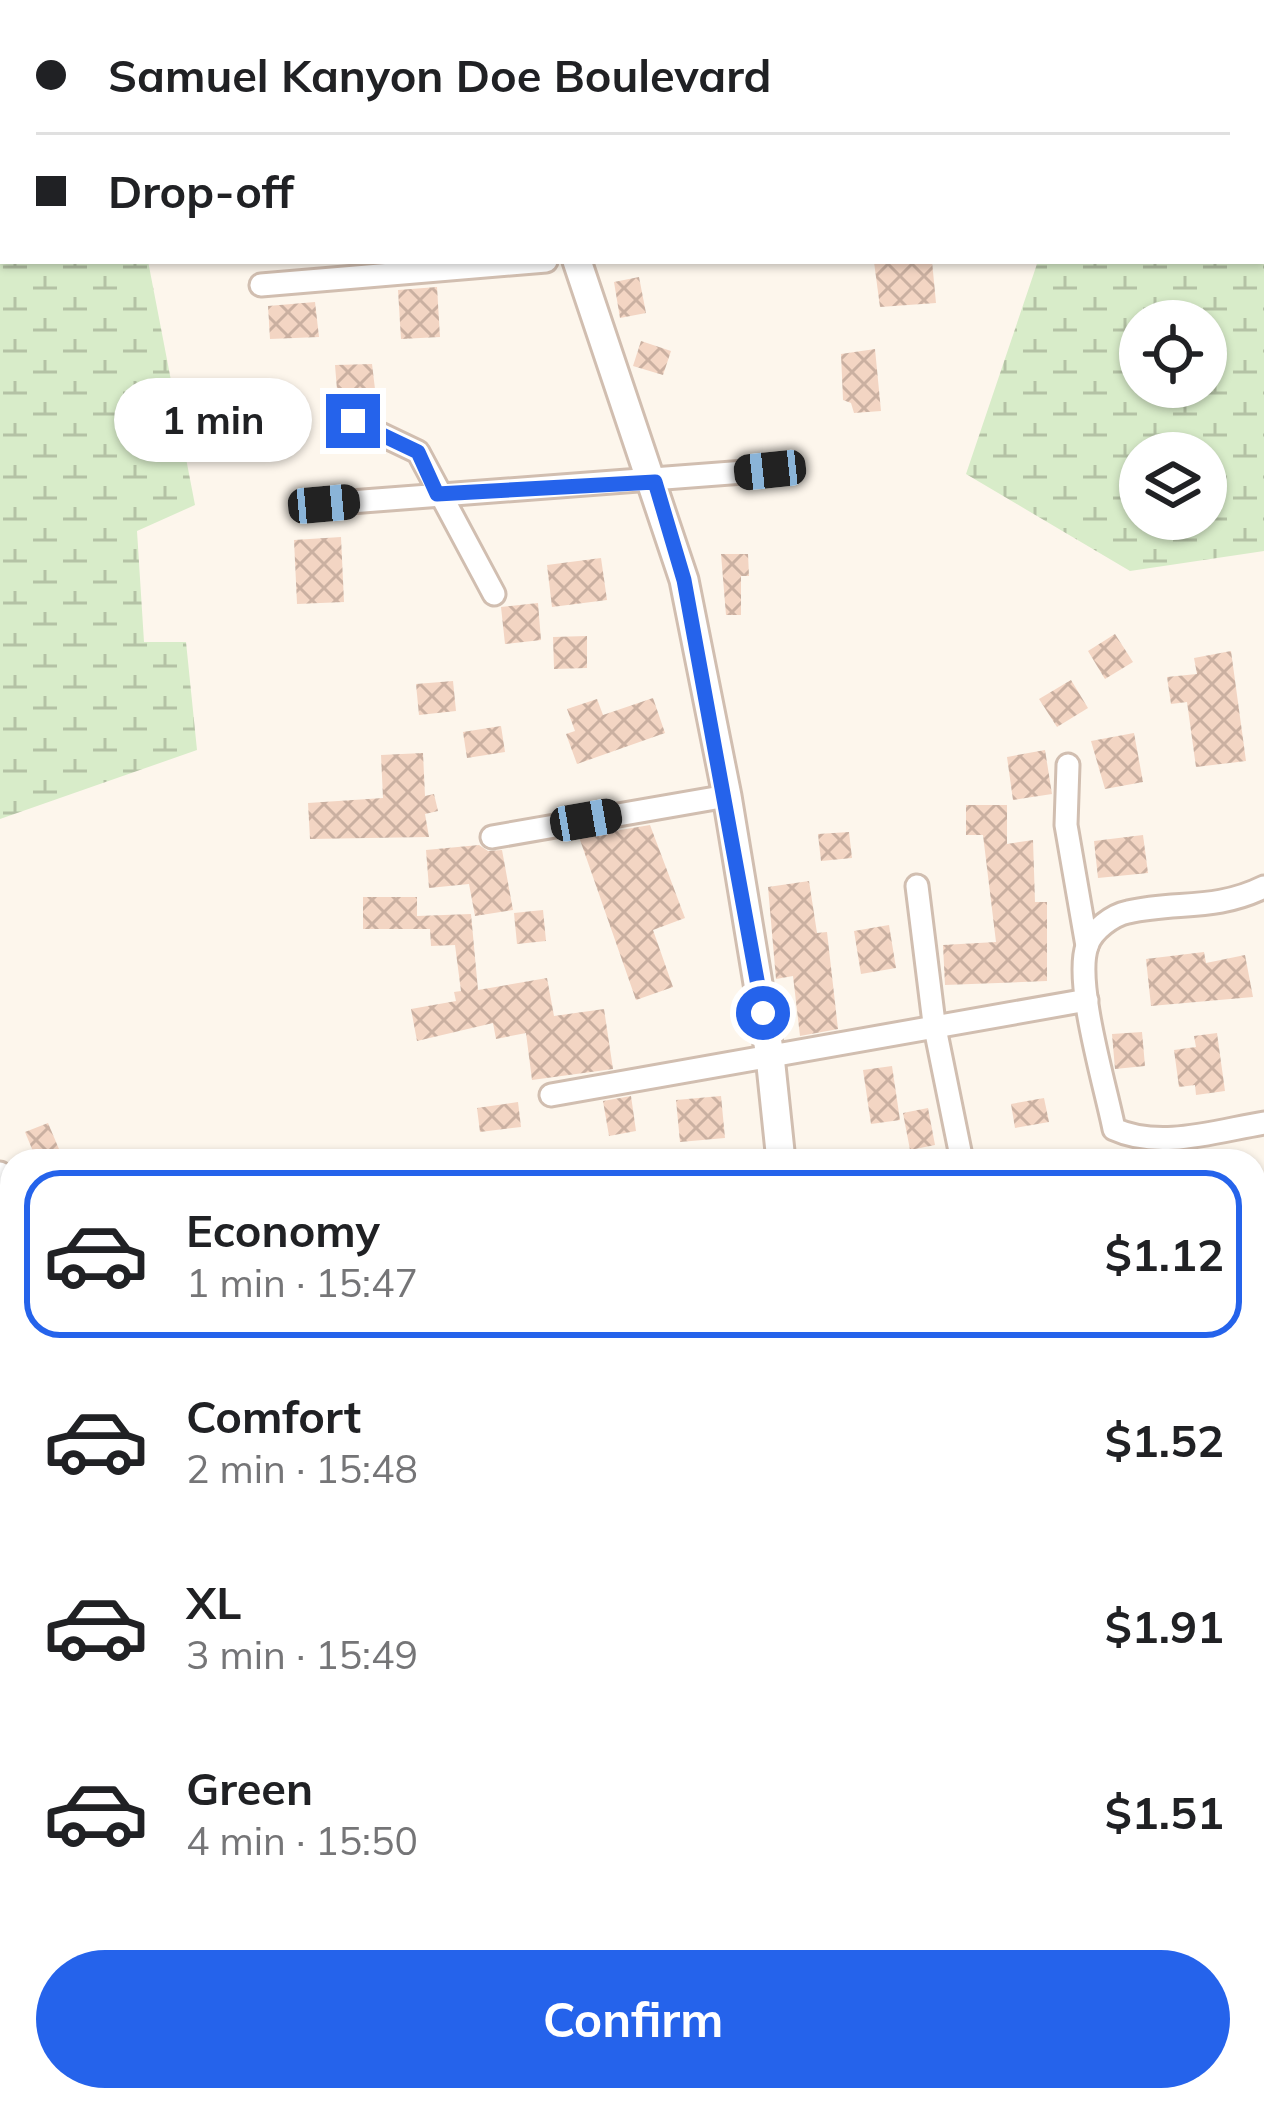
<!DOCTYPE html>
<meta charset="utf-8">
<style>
:root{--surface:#fff;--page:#f6f6f6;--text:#202124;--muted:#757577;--line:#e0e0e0;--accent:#2563eb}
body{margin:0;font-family:Mulish,sans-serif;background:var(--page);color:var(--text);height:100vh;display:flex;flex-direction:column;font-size:45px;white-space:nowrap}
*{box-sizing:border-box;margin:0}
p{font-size:39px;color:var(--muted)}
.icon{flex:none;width:66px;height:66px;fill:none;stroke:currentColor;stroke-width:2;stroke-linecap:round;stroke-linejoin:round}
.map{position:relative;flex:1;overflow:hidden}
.side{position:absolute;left:0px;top:1149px;width:1266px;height:963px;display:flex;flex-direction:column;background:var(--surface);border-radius:36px 36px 0 0;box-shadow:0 3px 9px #0004}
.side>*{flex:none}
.banner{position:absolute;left:0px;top:0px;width:1266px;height:264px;box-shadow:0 3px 9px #0004;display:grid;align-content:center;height:264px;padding:0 36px;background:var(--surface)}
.fabs{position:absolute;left:1119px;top:300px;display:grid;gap:24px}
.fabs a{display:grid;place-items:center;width:108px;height:108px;border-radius:50%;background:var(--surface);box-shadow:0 3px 9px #0004;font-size:60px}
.end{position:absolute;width:54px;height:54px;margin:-27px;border:15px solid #2563eb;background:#fff;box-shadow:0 0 0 6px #fff}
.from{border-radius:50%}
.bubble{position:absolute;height:84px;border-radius:42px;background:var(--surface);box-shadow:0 3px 9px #0004;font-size:39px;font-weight:700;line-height:84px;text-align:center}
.car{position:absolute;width:36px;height:72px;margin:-36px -18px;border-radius:15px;box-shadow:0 0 9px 3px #0007;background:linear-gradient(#222 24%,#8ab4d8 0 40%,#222 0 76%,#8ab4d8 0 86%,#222 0)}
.banner b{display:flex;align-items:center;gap:42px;height:114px;font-size:45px}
.banner b+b{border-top:3px solid var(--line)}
.banner i{width:30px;height:30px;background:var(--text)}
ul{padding:21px 0 0;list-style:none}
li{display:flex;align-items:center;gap:36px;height:168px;margin:0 24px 18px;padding:0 12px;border:6px solid transparent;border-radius:36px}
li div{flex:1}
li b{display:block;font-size:45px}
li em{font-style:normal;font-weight:700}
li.current{border-color:var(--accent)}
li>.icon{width:108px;height:108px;stroke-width:1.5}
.primary-button{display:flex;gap:24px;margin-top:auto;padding:24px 36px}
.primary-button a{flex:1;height:138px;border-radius:72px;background:var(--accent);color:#fff;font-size:48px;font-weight:700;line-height:138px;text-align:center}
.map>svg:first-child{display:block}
.wetland{fill:url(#wetland-marsh);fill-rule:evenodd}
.building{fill:url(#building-cross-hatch)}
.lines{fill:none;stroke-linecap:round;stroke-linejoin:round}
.minor-casing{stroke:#d1beb0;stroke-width:27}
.tertiary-casing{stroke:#d1beb0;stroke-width:33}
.minor{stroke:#fff;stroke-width:21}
.tertiary{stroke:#fff;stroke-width:27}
.route{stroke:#2563eb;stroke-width:15}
</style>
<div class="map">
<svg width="1264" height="2111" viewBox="0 0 1264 2111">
<defs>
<pattern id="wetland-marsh" width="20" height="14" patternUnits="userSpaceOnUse" patternTransform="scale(3)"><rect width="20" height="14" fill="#d8ecc9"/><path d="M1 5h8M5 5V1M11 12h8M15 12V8" fill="none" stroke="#b4c2a5"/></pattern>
<pattern id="building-cross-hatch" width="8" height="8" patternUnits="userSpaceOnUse" patternTransform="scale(3)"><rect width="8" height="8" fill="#f3d5c3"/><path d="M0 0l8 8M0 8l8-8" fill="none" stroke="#cab0a1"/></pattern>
</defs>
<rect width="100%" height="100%" fill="#fdf6ec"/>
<g class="wetland">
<polygon points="0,0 183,0 3,3 3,261 148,261 195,505 137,531 144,642 186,642 197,750 0,819"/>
<path d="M951,0H1264V551L1130,571L966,474L1038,261H1263V3ZM1140,321H1206V387H1140ZM1140,453H1206V519H1140Z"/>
<polygon points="0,1609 12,1623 12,2100 457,2100 467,2111 0,2111"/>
</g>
<g class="building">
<polygon points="932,261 936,303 880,307 874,262"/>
<polygon points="639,277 646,313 620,318 614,282"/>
<polygon points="437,287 440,337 401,339 398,290"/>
<polygon points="315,302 319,337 270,339 268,306"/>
<polygon points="641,341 671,351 663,375 633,366"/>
<polygon points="875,349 881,411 854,413 851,403 843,400 841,354"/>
<polygon points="372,364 378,414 355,402 338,402 335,365"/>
<polygon points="341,537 344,602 297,604 294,540"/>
<polygon points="721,554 748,554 749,576 741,576 741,615 726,615"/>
<polygon points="601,558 607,600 552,607 547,565"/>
<polygon points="538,603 541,640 505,644 501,607"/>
<polygon points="1115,634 1133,662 1105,679 1088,651"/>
<polygon points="587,636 587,668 554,669 553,637"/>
<polygon points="1231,651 1246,761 1196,767 1187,702 1171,704 1167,677 1197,674 1194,658"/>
<polygon points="1071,680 1088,708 1057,727 1039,699"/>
<polygon points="453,681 456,711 419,715 416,684"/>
<polygon points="653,698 665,733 577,764 566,734 575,731 567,709 597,699 603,715"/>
<polygon points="501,726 505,752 467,758 463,732"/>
<polygon points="1134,733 1143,782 1105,789 1091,741"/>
<polygon points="1045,750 1052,794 1013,800 1007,757"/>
<polygon points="423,753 425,796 434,794 438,811 425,814 429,837 310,839 308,803 383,798 381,755"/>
<polygon points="966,805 1007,805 1007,844 1033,840 1035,902 1047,902 1047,981 945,985 943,945 996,942 983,835 966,835"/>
<polygon points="650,825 685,918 653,930 673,987 636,1000 579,837"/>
<polygon points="849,832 852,858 821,861 818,834"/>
<polygon points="1143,835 1148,873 1098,878 1094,841"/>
<polygon points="479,845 488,851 502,850 513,910 475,916 469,884 429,888 426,850"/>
<polygon points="809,881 817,933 827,932 838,1029 800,1036 793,976 776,979 768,887"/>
<polygon points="363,897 417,897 417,916 471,914 478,990 547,978 554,1016 604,1009 613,1069 532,1080 526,1033 496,1039 493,1023 417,1041 411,1009 456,1001 454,992 461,991 455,945 431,946 430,929 363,929"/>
<polygon points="543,910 546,941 517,944 514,913"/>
<polygon points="889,925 896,968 861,974 854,931"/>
<polygon points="1204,952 1206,963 1245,955 1253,997 1151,1006 1146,959"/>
<polygon points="1142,1032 1145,1066 1115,1069 1112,1034"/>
<polygon points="1217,1033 1225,1091 1196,1095 1195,1085 1179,1087 1174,1050 1196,1047 1194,1036"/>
<polygon points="892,1066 900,1120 871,1124 863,1070"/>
<polygon points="631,1096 636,1131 609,1136 603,1101"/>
<polygon points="721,1096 725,1138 680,1142 676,1100"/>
<polygon points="1044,1098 1049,1122 1015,1128 1011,1104"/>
<polygon points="518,1102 521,1127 480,1132 477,1108"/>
<polygon points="928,1108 935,1145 910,1150 903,1113"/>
<polygon points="48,1123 64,1161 37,1161 25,1132"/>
</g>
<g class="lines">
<defs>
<g id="minor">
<polyline points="261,285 546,261"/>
<polyline points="353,421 418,452 494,594"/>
<polyline points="324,504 770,470"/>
<polyline points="1068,765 1066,825 1087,946"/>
<polyline points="492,837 727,796"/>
<polyline points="917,886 934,1023 962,1161"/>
<path d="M1264,887C1215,911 1177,901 1128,912C1113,915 1092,930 1087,946C1074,983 1106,1088 1114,1129C1160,1150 1216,1131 1264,1123"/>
<polyline points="551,1095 1087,1000"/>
<polyline points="0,1173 12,1195"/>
<polyline points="1254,2091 1260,2094"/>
<polyline points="838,2111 895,2100"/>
<polyline points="1036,2111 1065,2100"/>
</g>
<g id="tertiary">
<polyline points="519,0 519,3"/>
<polyline points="577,261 684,580 727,796 770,1056 781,1161"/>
<polyline points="901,2100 903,2111"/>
</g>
</defs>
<use href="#minor" class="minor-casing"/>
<use href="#tertiary" class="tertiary-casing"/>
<use href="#minor" class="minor"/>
<use href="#tertiary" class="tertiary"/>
</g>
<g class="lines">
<polyline class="route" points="353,421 418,452 437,494 655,482 684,580 763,1013"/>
</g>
</svg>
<div class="fabs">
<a><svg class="icon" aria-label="locate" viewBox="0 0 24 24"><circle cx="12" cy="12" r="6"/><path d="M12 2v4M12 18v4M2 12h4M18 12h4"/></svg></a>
<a><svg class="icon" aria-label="layers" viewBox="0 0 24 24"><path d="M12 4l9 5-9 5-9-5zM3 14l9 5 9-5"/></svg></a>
</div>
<i class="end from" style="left:763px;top:1013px"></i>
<i class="end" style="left:353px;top:421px"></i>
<div class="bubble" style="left:114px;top:378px;width:198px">1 min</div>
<i class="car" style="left:770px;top:470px;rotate:264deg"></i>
<i class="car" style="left:324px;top:504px;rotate:85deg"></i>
<i class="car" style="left:586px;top:820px;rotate:80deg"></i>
<div class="banner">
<b><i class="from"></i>Samuel Kanyon Doe Boulevard</b>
<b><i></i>Drop-off</b>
</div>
<section class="side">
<ul>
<li class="current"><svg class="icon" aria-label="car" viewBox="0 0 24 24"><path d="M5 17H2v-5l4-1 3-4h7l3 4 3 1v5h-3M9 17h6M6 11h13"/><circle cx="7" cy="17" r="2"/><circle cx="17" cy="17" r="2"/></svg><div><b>Economy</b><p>1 min · 15:47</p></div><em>$1.12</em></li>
<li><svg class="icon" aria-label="car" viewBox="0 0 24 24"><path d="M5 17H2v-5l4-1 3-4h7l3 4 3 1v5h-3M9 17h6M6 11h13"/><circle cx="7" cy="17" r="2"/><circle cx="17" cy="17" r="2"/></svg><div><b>Comfort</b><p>2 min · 15:48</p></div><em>$1.52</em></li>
<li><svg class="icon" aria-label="car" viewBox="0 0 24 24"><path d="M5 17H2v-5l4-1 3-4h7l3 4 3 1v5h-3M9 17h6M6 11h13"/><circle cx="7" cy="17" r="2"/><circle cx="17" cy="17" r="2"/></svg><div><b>XL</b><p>3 min · 15:49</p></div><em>$1.91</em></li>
<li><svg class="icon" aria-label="car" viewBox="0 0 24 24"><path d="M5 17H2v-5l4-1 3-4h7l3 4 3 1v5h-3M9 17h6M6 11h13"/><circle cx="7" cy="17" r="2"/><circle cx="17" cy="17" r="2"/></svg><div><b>Green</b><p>4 min · 15:50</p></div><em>$1.51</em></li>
</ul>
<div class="primary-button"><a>Confirm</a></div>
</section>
</div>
